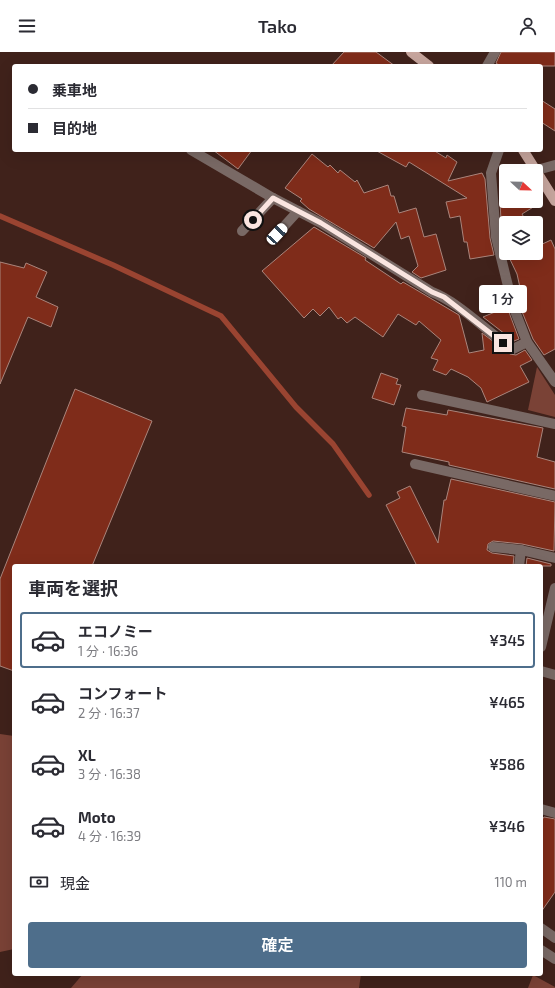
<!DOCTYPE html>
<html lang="ja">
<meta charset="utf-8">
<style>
:root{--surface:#fff;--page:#f7f7f7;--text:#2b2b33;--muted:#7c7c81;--line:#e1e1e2;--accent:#4e6e8b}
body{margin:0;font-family:"Exo 2","Noto Sans JP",sans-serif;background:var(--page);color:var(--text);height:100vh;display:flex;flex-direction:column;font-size:15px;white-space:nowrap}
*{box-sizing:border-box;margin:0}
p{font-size:13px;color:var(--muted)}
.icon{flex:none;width:22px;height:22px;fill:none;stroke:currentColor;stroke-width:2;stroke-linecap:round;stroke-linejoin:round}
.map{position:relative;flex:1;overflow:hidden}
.side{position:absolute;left:12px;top:512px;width:531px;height:412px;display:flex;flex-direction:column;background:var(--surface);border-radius:4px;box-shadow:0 4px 16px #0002}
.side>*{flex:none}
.hud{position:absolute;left:12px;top:12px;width:531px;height:88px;border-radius:4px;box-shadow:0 4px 16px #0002;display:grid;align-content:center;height:88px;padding:0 16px;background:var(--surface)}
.needle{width:26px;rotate:112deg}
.buttons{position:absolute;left:499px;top:112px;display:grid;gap:8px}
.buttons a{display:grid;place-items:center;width:44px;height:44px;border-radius:4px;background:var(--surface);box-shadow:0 4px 16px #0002;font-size:20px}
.end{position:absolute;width:18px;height:18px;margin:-9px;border:5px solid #fae5e0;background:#111;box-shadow:0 0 0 2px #111}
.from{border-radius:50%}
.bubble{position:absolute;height:28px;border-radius:4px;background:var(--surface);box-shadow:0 4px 16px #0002;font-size:13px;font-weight:600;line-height:28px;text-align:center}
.car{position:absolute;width:12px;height:24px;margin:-12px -6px;border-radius:5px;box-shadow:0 0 3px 1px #0007;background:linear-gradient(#fff 24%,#345 0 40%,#fff 0 76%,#345 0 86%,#fff 0)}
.hud b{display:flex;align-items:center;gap:14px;height:38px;font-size:15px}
.hud b+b{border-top:1px solid var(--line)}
.hud i{width:10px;height:10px;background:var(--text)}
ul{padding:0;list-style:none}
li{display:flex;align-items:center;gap:12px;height:56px;margin:0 8px 6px;padding:0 8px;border:2px solid transparent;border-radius:4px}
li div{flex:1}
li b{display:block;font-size:15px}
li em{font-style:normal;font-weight:600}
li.on{border-color:var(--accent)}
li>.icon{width:36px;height:36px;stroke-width:1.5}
h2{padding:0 16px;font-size:18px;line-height:48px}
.pay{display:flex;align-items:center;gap:10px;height:44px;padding:0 16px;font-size:15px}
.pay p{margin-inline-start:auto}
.action{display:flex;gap:8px;margin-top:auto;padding:8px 16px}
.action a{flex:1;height:46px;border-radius:4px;background:var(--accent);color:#fff;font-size:16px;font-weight:600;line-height:46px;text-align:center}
header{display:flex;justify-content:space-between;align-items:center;height:52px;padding:0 16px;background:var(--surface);font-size:18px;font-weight:600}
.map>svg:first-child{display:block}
.green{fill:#7a4236}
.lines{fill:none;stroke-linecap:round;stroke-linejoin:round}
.stream{stroke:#9a4431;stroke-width:5.5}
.building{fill:#7f2c1a;stroke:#aa857c}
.minor{stroke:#796965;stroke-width:10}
.major{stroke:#c6a59d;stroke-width:10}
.route{stroke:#fae5e0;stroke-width:5}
</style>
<header><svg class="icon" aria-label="menu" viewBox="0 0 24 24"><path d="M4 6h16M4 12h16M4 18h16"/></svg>Tako<svg class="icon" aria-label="person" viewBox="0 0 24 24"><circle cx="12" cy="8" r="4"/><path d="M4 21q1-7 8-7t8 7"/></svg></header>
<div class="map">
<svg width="555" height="936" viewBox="0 0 555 936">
<rect width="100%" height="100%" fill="#40221b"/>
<g class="green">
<polygon points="537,315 555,343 555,365 528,358"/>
<polygon points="0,682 14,684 14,897 0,900"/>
<polygon points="83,922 361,922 359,936 71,936"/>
<polygon points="533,923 555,935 555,936 528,936"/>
</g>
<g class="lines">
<polyline class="stream" points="0,164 113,213 221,264 296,355 333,392 369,443"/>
</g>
<g class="building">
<polygon points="344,0 376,0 395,14 331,14"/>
<polygon points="501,0 555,0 555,14 500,14 496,11"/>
<polygon points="541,48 555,57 555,79 541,70"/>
<polygon points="213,98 252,98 238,117"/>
<polygon points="375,98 433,98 446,106 447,103 457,110 448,129 482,121 485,127 490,186 494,203 470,207 467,190 464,190 460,164 450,166 446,150 467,146 409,110 406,115"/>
<polygon points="312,102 328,115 330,113 338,121 340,118 355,130 357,128 364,141 388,133 391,144 394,144 399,161 416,156 424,185 436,182 446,218 421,226 412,220 418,214 409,184 401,187 396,170 374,196 309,157 300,149 302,147 285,136"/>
<polygon points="504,149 543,149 522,162 527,171 506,171 506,199 502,184 500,151"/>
<polygon points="314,175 366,206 365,208 401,232 403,230 459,263 469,301 484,298 482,281 510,302 516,303 525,298 532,308 520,314 529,330 487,350 481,336 468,325 451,317 446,323 433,318 438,308 431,306 441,288 419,269 416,273 398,262 383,285 355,265 347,271 341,265 338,267 329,255 320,264 313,257 304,266 262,219"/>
<polygon points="551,188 555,197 555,297 544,303 533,287 519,252 519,250 523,249 517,222 507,201 536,201 536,195"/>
<polygon points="0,210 24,216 26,211 47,220 36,245 58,255 51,275 28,265 0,332"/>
<polygon points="507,255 519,287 514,289 483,265"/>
<polygon points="381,321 398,327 396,332 401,333 394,353 372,346"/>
<polygon points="75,337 152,369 92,514 14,514 14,619 0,614 0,527"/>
<polygon points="406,356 447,363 448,358 543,376 537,405 555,410 555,437 449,413 449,410 402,400 406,375 402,374"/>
<polygon points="451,427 555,450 554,499 522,492 493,489 488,492 487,498 492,501 514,504 513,514 417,514 386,453 400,446 397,440 410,434 438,491 444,448 446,448"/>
<polygon points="527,506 551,512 551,514 526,514"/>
<polygon points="544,765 555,767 555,840 541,860 541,769"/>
</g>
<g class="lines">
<g class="minor">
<polyline points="487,14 495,0"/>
<path d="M191,98L273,146L321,171L432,240C460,251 487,280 513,297L527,290"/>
<polyline points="499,98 491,121 496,185 506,226 513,254 527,290 555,330"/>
<polyline points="537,118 555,113"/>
<polyline points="242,179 273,146"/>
<polyline points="277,182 298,159"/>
<polyline points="422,343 555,372"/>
<polyline points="415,412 555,444"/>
<polyline points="493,495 521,498 555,506"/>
<polyline points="519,514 521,498"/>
<polyline points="541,595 555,536"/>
<polyline points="541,619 555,623"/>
<polyline points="541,757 555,761"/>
<polyline points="541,876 555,886"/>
<polyline points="541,898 555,907"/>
</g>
<g class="major">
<polyline points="411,0 429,14"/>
<polyline points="523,98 555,149"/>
</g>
</g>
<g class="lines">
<polyline class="route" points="253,168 273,146 321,171 432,240 444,245 503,291"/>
</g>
</svg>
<div class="buttons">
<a><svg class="needle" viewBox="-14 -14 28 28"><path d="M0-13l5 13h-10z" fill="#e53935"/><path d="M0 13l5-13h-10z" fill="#7c7c81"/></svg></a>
<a><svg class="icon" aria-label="layers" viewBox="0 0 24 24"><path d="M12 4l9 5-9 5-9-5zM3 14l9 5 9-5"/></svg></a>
</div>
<i class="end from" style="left:253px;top:168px"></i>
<i class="end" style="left:503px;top:291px"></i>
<div class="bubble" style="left:479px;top:233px;width:48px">1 分</div>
<i class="car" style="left:277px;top:182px;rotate:43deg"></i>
<div class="hud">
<b><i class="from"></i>乗車地</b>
<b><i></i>目的地</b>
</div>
<section class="side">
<h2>車両を選択</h2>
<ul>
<li class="on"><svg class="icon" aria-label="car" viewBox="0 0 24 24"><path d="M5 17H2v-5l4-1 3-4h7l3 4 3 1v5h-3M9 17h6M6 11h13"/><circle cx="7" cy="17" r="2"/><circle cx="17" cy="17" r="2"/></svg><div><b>エコノミー</b><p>1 分 · 16:36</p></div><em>¥345</em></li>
<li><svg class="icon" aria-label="car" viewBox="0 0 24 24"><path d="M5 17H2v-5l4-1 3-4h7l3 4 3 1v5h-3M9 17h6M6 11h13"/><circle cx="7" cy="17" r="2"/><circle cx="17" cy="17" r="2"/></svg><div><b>コンフォート</b><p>2 分 · 16:37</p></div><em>¥465</em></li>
<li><svg class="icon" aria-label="car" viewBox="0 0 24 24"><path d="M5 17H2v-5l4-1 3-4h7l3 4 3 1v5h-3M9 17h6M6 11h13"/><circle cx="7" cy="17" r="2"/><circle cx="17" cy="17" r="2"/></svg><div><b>XL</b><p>3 分 · 16:38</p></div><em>¥586</em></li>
<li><svg class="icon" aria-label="car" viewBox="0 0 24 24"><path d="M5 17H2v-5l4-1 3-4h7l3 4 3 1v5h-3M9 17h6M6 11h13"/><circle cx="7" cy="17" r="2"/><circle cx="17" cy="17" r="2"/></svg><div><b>Moto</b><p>4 分 · 16:39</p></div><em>¥346</em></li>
</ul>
<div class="pay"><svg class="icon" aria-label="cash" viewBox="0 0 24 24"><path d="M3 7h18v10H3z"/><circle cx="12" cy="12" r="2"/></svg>現金<p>110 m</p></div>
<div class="action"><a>確定</a></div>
</section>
</div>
